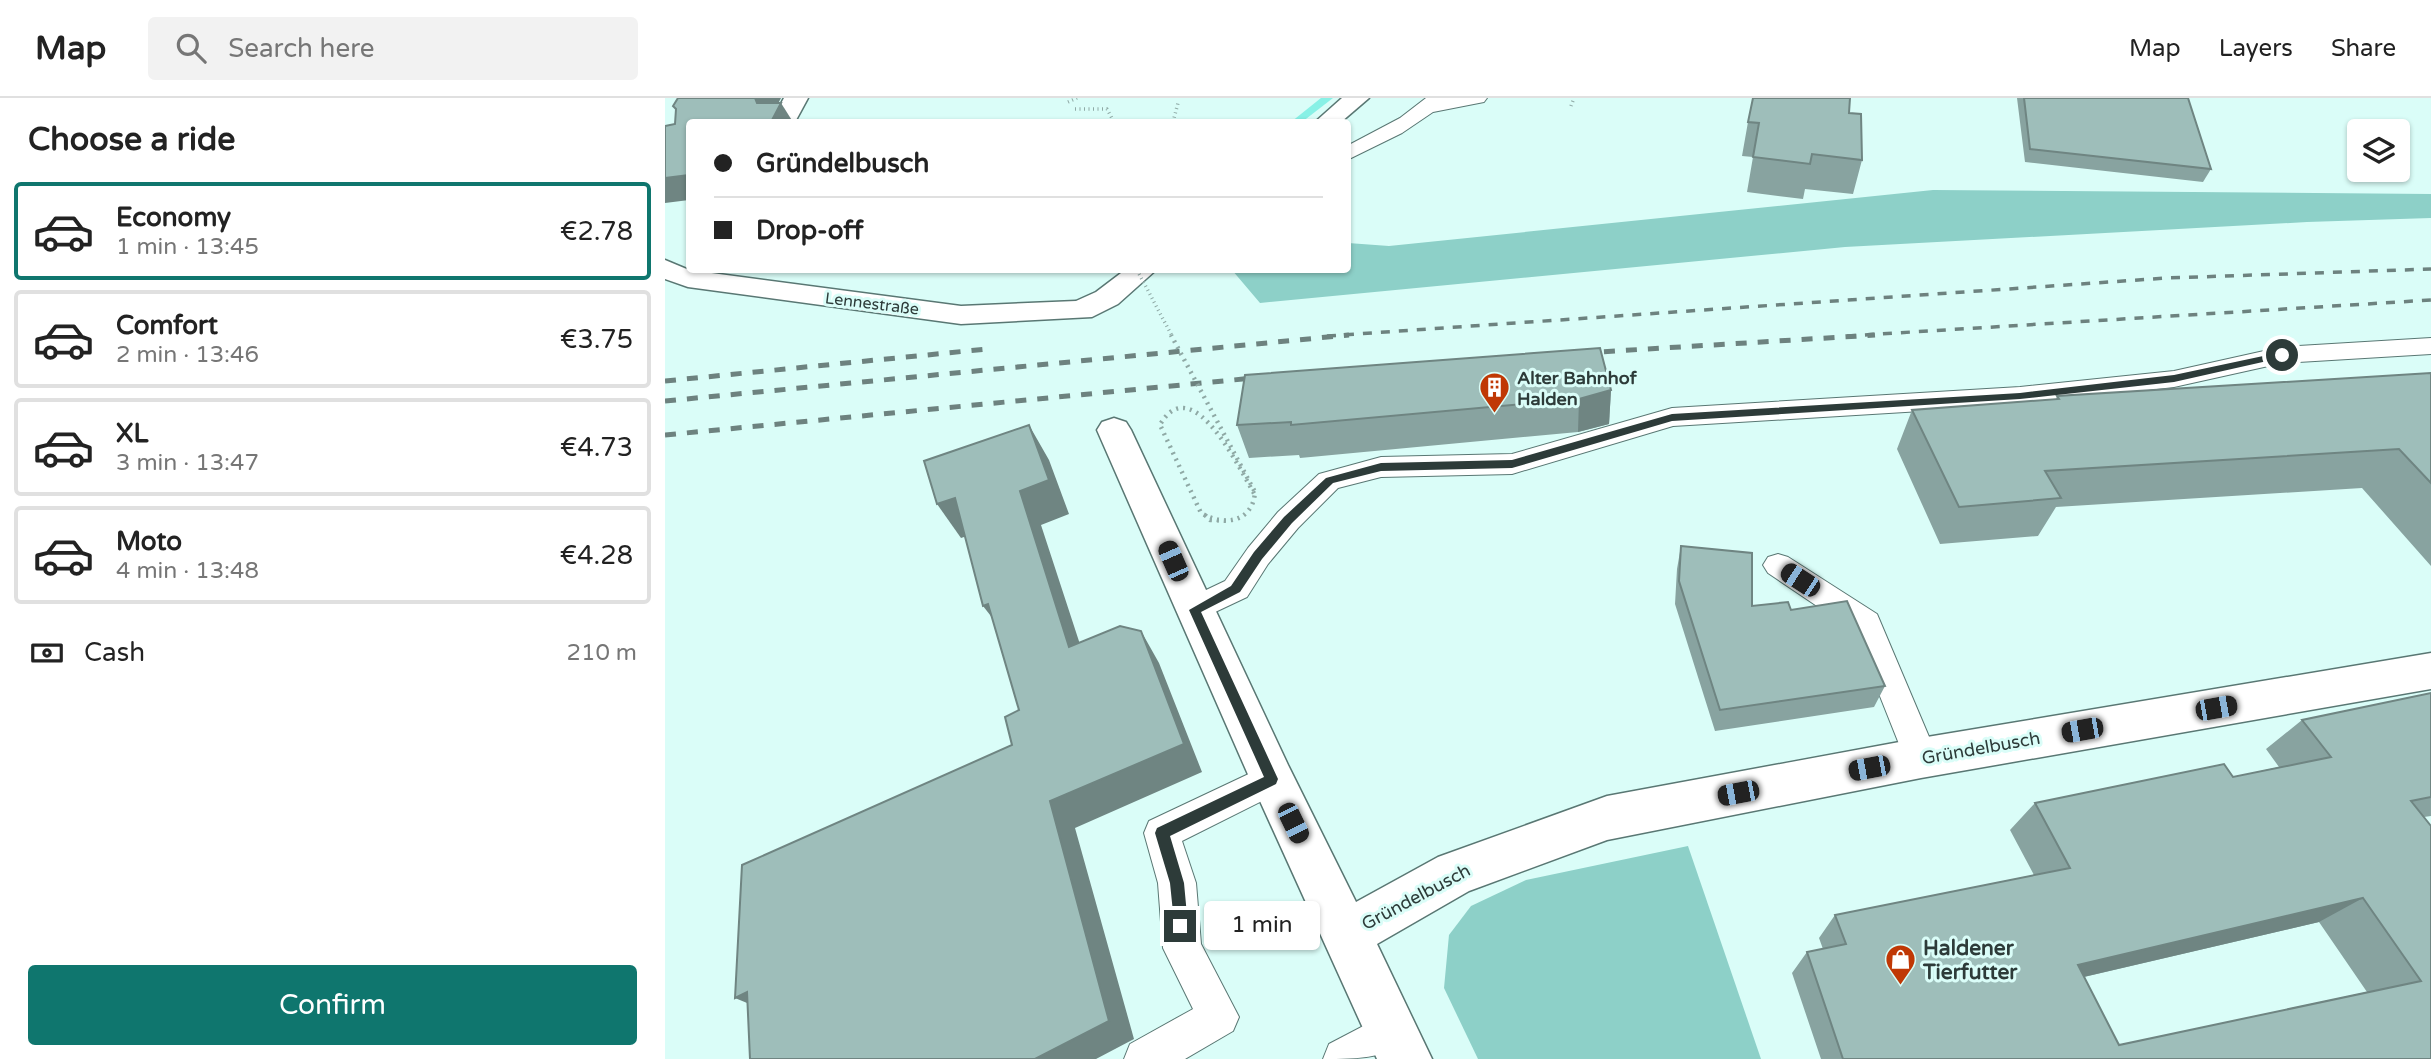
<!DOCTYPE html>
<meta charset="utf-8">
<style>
:root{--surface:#fff;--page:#f2f2f2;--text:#222;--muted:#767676;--line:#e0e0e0;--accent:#0f766e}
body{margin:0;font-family:"Varela Round",sans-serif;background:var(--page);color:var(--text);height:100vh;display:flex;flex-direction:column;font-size:26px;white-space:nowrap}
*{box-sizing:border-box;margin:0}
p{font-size:23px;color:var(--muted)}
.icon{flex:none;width:38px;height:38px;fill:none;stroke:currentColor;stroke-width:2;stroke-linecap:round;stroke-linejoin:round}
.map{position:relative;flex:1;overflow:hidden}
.sheet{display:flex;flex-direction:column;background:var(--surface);width:665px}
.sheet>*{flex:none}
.guide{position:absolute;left:21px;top:21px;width:665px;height:154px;border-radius:7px;box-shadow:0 2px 5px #0004;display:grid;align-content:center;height:154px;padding:0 28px;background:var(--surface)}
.controls{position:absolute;left:1682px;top:21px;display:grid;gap:14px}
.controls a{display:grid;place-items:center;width:63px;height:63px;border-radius:7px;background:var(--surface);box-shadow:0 2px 5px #0004;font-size:35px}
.end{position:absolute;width:32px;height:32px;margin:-16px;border:9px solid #2d3b39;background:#fff;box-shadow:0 0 0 4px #fff}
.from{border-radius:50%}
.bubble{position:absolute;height:49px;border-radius:7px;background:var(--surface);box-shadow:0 2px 5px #0004;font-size:23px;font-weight:600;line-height:49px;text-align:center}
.car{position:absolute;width:21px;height:42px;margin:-21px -10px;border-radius:9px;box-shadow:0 0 5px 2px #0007;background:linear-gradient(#222 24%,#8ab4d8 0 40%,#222 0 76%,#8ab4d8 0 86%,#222 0)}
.guide b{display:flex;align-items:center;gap:24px;height:66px;font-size:26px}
.guide b+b{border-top:2px solid var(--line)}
.guide i{width:18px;height:18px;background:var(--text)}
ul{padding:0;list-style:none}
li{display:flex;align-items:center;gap:21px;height:98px;margin:0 14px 10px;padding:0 14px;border:4px solid var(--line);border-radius:7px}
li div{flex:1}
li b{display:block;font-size:26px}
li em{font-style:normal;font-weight:600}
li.active{border-color:var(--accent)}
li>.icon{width:63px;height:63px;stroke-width:1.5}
h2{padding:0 28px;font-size:32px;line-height:84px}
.pay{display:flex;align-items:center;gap:18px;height:77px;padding:0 28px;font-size:26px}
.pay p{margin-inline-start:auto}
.action{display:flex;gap:14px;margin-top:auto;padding:14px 28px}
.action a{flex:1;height:80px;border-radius:7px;background:var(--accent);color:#fff;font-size:28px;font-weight:600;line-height:80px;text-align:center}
header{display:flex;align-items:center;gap:42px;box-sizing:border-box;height:98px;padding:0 35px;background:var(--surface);border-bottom:2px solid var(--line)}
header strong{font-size:33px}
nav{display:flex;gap:38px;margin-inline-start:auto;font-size:24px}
.search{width:490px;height:63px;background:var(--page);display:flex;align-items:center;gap:18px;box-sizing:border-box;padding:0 24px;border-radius:7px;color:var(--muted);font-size:26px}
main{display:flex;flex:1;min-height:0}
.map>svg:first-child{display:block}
.green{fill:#8dd0c8}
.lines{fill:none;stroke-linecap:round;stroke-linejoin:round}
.stream{fill:#88f1e6;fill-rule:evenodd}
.lane-casing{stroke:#597773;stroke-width:2}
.street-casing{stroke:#597773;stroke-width:3}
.path-far1{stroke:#8fa9a5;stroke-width:3.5;stroke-dasharray:1 3.5;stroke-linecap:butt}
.path{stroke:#8fa9a5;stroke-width:4.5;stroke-dasharray:2 5;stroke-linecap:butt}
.lane{fill:#fff;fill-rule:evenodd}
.street{fill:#fff;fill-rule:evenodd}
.rail-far1{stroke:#6d827f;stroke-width:3.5;stroke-dasharray:9 9;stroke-linecap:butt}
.rail{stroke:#6d827f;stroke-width:5;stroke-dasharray:11 11;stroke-linecap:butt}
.path-bridge-far1{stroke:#8fa9a5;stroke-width:3.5;stroke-dasharray:1 3.5;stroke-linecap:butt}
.path-bridge{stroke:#8fa9a5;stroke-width:4.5;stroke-dasharray:2 5;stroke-linecap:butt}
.wall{fill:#88a3a0;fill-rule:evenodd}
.shaded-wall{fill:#6f8582}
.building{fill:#9ebeba;stroke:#6f8582;stroke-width:2;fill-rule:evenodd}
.route{fill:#2d3b39}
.labels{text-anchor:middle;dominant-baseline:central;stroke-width:6;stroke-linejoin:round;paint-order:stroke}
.far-street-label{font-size:16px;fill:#2d3b39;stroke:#dafdf8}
.poi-label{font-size:18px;font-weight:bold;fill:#2d3b39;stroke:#dafdf8;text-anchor:start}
.street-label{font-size:18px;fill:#2d3b39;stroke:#dafdf8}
.near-poi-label{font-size:21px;font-weight:bold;fill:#2d3b39;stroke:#dafdf8;text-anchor:start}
</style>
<header>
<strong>Map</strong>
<div class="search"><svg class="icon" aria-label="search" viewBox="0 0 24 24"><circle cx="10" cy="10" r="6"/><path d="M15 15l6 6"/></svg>Search here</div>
<nav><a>Map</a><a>Layers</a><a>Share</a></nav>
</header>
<main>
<section class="sheet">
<h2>Choose a ride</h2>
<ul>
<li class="active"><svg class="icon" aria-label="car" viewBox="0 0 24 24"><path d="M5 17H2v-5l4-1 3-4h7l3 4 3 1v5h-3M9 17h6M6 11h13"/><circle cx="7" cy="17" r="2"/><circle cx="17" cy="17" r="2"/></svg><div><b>Economy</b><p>1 min · 13:45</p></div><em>€2.78</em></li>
<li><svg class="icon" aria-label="car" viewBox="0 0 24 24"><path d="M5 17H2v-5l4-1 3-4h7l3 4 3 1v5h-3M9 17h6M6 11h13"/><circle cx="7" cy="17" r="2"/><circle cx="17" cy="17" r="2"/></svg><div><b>Comfort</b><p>2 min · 13:46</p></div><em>€3.75</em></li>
<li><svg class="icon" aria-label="car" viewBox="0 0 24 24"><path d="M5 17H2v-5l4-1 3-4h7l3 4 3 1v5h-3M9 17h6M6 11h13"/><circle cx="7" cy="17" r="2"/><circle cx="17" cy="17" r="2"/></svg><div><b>XL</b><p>3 min · 13:47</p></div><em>€4.73</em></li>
<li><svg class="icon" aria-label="car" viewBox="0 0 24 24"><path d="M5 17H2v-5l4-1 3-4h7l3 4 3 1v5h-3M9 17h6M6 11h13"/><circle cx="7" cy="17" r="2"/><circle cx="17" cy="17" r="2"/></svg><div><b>Moto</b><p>4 min · 13:48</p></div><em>€4.28</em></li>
</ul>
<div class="pay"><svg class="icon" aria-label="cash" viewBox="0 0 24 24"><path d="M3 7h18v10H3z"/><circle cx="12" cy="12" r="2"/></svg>Cash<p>210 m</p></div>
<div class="action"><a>Confirm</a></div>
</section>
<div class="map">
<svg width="1766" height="961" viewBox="0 0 1766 961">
<rect width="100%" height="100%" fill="#dafdf8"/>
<g class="green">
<polygon points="1268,92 1766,96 1766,120 1642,124 1180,149 595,205 567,172 682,172 683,145 724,148"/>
<polygon points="1023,748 1096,961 813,961 779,890 784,837 806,808 861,782"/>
</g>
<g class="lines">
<polygon class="stream" points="656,0 668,0 637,24 626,24"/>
<defs>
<g id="lane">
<polygon points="761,0 822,0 819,4 768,14 737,35 682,62 682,48 735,20"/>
<polygon points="1766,240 1766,256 1617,265 1509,289 1355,307 1008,328 847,376 716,379 673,390 633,430 603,466 582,499 529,524 518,521 514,512 518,503 560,483 583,450 613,414 654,376 716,359 847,356 1007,310 1355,289 1509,273 1617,249"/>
<polygon points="1113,456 1123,459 1212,516 1273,660 1268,671 1256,675 1244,671 1189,533 1103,475 1098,467 1103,459"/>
<polygon points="607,665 619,670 624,681 619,692 517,743 531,785 536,846 574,919 568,933 520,961 459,961 465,946 528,911 498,850 493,785 479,735 484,723"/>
<path d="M727,913L741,919L747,933C732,961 692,961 658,961L664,946Z"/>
</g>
<g id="street">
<polygon points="119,0 143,0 130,24 106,24"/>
<polygon points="677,0 704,0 676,24 650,24"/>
<polygon points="0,162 24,172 296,208 411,203 431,194 460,172 491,172 453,206 427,219 296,226 23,189 0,181"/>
<polygon points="449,320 461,324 466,332 623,667 691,804 773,759 942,698 1256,640 1766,555 1766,591 1256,680 942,742 804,793 712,846 767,961 712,961 585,681 432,332 437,324"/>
</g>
</defs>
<use href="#lane" class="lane-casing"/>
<use href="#street" class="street-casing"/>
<g class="path-far1">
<polyline points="403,4 412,0"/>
<polyline points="906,8 909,0"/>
<polyline points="410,11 442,11 449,24"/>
<polyline points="508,24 513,5"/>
</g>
<g class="path">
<path d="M496,325C529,272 576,374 590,397"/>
<polyline points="540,417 545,422 564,423"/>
</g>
<use href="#lane" class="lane"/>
<use href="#street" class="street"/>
<g class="rail-far1">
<polyline points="662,238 1502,180 1766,171"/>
<polyline points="1182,238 1766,202"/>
</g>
<g class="rail">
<polyline points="917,255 1210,237"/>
<polyline points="0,283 322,251"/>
<polyline points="0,303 684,237"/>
<polyline points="0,337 599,279"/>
</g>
<polyline class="path-bridge-far1" points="472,172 507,238"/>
<path class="path-bridge" d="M496,329L536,415C559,429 588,424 590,394L506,237"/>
</g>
<g class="wall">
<polygon points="1352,0 1523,0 1546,71 1538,84 1360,64"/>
<polygon points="1184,15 1197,62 1188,96 1140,91 1138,101 1082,94 1088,59 1077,58 1083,24"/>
<polygon points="1766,275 1766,468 1697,390 1391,409 1373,438 1275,446 1232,351 1247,312 1391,301 1392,298"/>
<polygon points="946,292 944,326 913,334 635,360 634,357 584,360 572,327"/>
<polygon points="1016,448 1087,508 1126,512 1220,588 1209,609 1050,633 1010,506 1012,471"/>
<path d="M1766,595V718L1759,719L1766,961H1156L1127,875L1142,854L1158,851L1154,840L1170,817L1369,777L1345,732L1370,705L1568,679L1614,669L1601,651L1637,622ZM1654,824L1702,894L1454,947L1419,879Z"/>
</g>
<g class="shaded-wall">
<polygon points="90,0 116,0 104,23 90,1"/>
<polygon points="116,5 128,24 106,24"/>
<polygon points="24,77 24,102 0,105 0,80"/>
<polygon points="946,292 944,326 913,334 914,301"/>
<polygon points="364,327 384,362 404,416 376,427 426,580 404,549 355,393"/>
<polygon points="290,400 314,434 296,440 272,406"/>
<polygon points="323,506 343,540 318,508"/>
<polygon points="476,533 494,565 537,674 410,730 469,941 431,961 370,961 385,703"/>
<polygon points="1698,800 1654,824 1384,887 1413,867"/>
<polygon points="82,894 116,919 70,900"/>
</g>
<g class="building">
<polygon points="13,0 90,0 92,5 116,5 106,24 24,24 24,77 0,80 0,28 10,26 11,11 8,8"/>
<polygon points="1088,0 1185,0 1184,15 1196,16 1197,62 1147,56 1145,66 1088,59 1094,25 1083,24"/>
<polygon points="1359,0 1523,0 1546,71 1365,51"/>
<polygon points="935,250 946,292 914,301 626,327 626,324 572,327 580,277"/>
<polygon points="1766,275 1766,385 1734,351 1380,373 1396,400 1294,409 1247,312 1394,301 1392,298"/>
<polygon points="364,327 384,382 355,393 404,549 455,528 476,533 519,646 385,703 444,923 370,961 85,961 82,894 70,900 77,767 347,647 340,619 354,612 323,506 318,508 290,400 272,406 259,363"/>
<polygon points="1016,448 1087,455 1087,508 1123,504 1126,512 1182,503 1220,588 1055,612 1014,483"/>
<path d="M1766,595V699L1746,703L1766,728V961H1178L1142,854L1181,846L1170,817L1405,770L1370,705L1559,666L1568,679L1666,659L1637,622ZM1698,800L1756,883L1454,947L1413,867Z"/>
</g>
<polygon class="route" points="1617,254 1620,255 1620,259 1509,284 1355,301 1007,323 847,370 716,373 668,385 627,425 597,461 575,494 536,514 613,681 611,686 505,738 519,785 523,828 521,834 515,836 510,834 505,785 490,735 492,730 599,679 524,512 566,488 589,454 619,419 661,380 716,365 847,362 1007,316 1355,295 1509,277"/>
<defs>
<symbol id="building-pin" viewBox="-11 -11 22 30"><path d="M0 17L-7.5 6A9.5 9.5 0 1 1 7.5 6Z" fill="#c03805" stroke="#dafdf8"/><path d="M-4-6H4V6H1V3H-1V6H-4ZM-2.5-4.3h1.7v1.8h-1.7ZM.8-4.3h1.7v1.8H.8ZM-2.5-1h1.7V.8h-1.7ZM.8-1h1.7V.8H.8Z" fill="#fff"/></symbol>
<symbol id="shop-pin" viewBox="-11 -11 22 30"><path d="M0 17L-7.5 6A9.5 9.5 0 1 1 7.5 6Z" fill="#c03805" stroke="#dafdf8"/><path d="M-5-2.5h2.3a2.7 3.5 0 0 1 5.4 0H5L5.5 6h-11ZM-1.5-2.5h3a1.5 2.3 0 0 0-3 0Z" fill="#fff"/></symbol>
</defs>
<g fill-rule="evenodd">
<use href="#building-pin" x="812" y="272" width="35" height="47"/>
<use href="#shop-pin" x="1218" y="844" width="35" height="47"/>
</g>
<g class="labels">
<g class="far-street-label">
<text transform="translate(207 206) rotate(7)">Lennestraße</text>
</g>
<g class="poi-label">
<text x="852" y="280">Alter Bahnhof<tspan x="852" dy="21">Halden</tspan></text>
</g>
<g class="street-label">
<text transform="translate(1316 650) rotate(-10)">Gründelbusch</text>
<text transform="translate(751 799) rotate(-28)">Gründelbusch</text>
</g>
<g class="near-poi-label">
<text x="1258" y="850">Haldener<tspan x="1258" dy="24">Tierfutter</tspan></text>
</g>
</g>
</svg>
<div class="controls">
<a><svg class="icon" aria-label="layers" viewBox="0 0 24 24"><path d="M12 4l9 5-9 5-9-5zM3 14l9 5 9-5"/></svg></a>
</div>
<i class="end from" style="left:1617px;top:257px"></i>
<i class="end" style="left:515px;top:828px"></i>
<div class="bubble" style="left:539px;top:803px;width:116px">1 min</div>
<i class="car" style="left:508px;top:463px;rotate:336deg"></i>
<i class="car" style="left:1135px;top:482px;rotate:303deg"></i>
<i class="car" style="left:1551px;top:610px;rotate:80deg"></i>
<i class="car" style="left:1417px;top:632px;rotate:260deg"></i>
<i class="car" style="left:1204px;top:670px;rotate:259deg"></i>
<i class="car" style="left:1073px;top:695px;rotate:259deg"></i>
<i class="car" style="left:628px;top:725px;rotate:154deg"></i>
<div class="guide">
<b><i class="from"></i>Gründelbusch</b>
<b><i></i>Drop-off</b>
</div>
</div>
</main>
